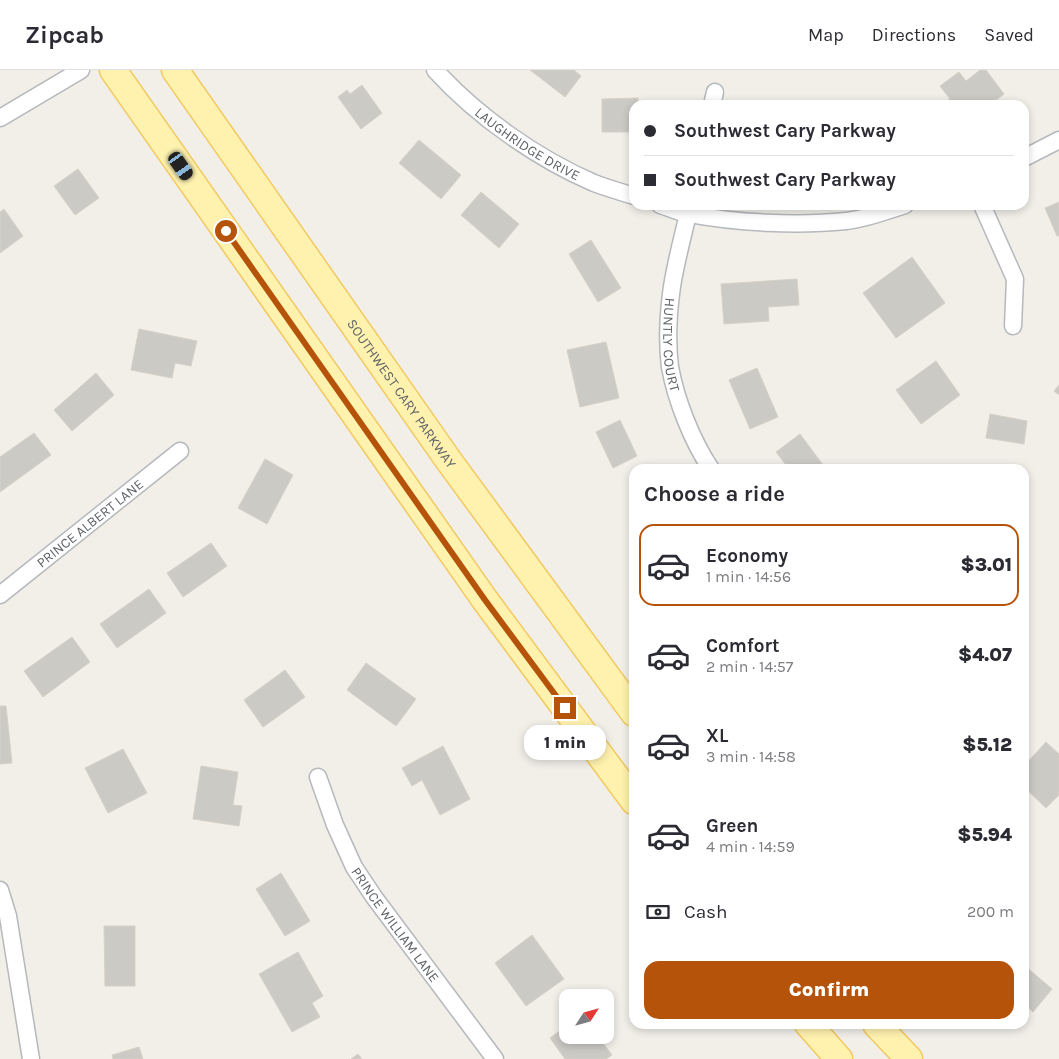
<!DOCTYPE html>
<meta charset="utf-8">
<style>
:root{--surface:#fff;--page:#f2f2f3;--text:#2b2b33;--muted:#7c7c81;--line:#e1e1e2;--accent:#b45309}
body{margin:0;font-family:Karla,sans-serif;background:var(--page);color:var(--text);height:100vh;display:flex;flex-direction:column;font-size:19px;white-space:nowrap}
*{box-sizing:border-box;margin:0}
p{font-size:16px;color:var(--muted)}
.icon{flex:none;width:28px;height:28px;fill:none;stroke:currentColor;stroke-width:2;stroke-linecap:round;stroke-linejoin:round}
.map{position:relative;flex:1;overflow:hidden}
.details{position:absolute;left:629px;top:394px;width:400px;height:565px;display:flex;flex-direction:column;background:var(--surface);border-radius:15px;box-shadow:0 2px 8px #0003}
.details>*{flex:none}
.guide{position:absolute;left:629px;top:30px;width:400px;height:110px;border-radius:15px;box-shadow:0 2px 8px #0003;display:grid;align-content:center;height:110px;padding:0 15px;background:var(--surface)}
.needle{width:32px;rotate:54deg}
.tools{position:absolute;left:559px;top:919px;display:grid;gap:10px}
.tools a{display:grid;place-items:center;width:55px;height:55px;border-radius:10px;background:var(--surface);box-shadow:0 2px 8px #0003;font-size:25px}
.end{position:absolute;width:22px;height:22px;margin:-11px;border:6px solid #b45309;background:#fff;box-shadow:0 0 0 2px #fff}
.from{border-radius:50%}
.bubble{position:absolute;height:35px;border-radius:15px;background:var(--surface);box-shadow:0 2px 8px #0003;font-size:16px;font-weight:800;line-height:35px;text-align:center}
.car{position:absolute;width:15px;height:30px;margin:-15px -8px;border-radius:6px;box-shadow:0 0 4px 1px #0007;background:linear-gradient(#222 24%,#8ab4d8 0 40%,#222 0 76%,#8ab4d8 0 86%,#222 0)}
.guide b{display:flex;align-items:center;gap:18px;height:48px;font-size:19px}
.guide b+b{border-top:1px solid var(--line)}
.guide i{width:12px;height:12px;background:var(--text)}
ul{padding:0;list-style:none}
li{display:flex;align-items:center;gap:15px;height:82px;margin:0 10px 8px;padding:0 5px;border:2px solid transparent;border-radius:15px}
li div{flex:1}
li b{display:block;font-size:19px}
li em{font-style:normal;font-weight:800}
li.on{border-color:var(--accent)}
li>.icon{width:45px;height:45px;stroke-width:1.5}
h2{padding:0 15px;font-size:22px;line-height:60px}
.pay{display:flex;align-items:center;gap:12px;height:55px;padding:0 15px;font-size:19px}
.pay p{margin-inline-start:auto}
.button{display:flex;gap:10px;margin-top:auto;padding:10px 15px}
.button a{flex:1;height:58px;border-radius:15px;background:var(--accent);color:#fff;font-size:20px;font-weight:800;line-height:58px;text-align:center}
header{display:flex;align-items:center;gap:30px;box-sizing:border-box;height:70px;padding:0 25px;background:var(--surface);border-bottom:1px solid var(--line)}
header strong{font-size:24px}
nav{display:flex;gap:28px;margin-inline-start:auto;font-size:18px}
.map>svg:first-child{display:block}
.building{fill:#cccac5;stroke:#d6d1c6}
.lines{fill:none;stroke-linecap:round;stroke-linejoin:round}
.minor-casing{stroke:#b5b8bc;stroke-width:19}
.primary-casing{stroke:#f2c960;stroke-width:29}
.minor{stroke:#fff;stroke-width:16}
.primary{stroke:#fff2af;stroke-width:26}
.route{stroke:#b45309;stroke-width:6}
.labels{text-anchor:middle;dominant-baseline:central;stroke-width:5;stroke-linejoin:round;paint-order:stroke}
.street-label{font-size:14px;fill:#5f6368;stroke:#fff}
</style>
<header>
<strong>Zipcab</strong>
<nav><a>Map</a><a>Directions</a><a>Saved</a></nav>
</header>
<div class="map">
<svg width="1059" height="989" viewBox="0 0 1059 989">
<rect width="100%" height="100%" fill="#f1efe8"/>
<g class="building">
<polygon points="530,0 574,0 581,6 565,27"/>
<polygon points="980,0 986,0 1004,24 990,35 942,35 950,29 940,16 959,2 966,11"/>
<polygon points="362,15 382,43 361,59 338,27 347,20 350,24"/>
<polygon points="638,28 638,35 634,35 634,62 602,62 602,29"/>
<polygon points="419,70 461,105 441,129 399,93"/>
<polygon points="78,99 99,128 75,145 54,116"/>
<polygon points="481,122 519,154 499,178 461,145"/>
<polygon points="1059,132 1059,166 1057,166 1045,138"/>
<polygon points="4,139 23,166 0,183 0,142"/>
<polygon points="591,170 621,218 598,232 569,184"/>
<polygon points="912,187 945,233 896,268 863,223"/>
<polygon points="797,209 799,235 768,237 769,251 724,254 721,214"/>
<polygon points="139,259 197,271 191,296 175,293 172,308 131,300"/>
<polygon points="606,272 619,328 580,337 567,280"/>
<polygon points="936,291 960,325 921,354 896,320"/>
<polygon points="757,298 778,347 750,359 729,310"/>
<polygon points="96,303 114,325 72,361 54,340"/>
<polygon points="1059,315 1059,325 1054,321"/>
<polygon points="990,344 1027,351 1024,374 986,368"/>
<polygon points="620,350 637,386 613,398 596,362"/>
<polygon points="34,363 51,385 0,422 0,387"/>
<polygon points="800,364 826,399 789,399 776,382"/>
<polygon points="265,389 293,405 267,454 238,438"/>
<polygon points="211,473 227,496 183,527 167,503"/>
<polygon points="149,519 166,543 117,578 100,554"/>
<polygon points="72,567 90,592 43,627 24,601"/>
<polygon points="366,593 416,629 396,656 347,620"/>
<polygon points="285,600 305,627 263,657 244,630"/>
<polygon points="0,636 6,636 12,693 0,694"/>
<polygon points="1046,672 1059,684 1059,725 1046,738 1024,717 1024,696"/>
<polygon points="443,676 470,729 440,745 422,710 412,716 402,698"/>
<polygon points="123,679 147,723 108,743 85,698"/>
<polygon points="201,696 238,702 233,735 242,736 239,756 193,749"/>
<polygon points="281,803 310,851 285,866 256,819"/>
<polygon points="104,856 135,856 135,916 105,916"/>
<polygon points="532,865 564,909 526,936 495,893"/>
<polygon points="298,882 323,926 312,933 320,947 292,962 259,904"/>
<polygon points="1024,895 1052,919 1033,942 1024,934"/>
<polygon points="568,955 568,965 597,965 612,985 606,989 565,989 550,968"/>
<polygon points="139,977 143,989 113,989 112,985"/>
<polygon points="358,984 362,989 351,989"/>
</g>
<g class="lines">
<defs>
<g id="minor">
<path id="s1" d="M435,0C477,46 536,88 594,113C607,118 621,122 634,126"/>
<polyline points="712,35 715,22"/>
<polyline points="0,48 81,0"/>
<polyline points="1024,88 1059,70"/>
<path d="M660,135C670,138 680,143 689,144C737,153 798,156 846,151C866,149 886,141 905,135"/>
<path id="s2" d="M690,135C684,163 674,197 671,224C668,248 667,273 670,297C676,330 692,371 711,399"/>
<polyline points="982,135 1015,209 1013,256"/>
<path id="s3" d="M0,525L180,381"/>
<path id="s4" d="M318,707L335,755L354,797L374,827L495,989"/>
<polyline points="0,820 8,846 31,989"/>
</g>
<g id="primary">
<polyline points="113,0 485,530 634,731"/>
<path id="s5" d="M175,0L449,391L634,643"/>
<polyline points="808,954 839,989"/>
<polyline points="876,954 909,989"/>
</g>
</defs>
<use href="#minor" class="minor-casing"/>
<use href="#primary" class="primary-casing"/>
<use href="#minor" class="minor"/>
<use href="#primary" class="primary"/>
</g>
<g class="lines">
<polyline class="route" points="226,161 485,530 565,638"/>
</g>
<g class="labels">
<g class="street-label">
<text stroke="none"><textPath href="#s1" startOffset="119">LAUGHRIDGE DRIVE</textPath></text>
<text stroke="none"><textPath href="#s2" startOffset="142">HUNTLY COURT</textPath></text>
<text stroke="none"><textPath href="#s5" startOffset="395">SOUTHWEST CARY PARKWAY</textPath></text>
<text stroke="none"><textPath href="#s3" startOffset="115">PRINCE ALBERT LANE</textPath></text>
<text stroke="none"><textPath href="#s4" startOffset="168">PRINCE WILLIAM LANE</textPath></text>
</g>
</g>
</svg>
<div class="tools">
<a><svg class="needle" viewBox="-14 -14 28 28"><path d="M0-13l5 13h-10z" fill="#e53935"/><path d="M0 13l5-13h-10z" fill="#7c7c81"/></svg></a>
</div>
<i class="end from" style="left:226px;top:161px"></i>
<i class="end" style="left:565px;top:638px"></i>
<div class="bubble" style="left:524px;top:655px;width:82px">1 min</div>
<i class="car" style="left:181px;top:96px;rotate:145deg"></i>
<div class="guide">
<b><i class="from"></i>Southwest Cary Parkway</b>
<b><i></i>Southwest Cary Parkway</b>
</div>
<section class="details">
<h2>Choose a ride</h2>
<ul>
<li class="on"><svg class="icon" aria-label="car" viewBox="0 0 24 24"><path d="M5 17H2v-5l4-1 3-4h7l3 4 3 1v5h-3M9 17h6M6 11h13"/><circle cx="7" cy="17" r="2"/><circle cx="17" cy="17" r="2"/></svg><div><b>Economy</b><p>1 min · 14:56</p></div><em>$3.01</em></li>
<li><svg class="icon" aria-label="car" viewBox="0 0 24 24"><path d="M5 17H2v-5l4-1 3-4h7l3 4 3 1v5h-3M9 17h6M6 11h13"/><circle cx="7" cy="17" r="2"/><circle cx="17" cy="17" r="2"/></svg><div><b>Comfort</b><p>2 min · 14:57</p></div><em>$4.07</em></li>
<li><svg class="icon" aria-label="car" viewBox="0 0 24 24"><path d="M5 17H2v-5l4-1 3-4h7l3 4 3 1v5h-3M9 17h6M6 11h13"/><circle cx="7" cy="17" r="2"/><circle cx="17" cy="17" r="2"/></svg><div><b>XL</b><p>3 min · 14:58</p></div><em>$5.12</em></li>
<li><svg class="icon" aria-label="car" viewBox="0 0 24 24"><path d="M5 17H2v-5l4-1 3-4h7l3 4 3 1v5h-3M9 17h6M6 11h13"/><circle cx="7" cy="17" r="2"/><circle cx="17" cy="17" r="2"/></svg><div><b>Green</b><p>4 min · 14:59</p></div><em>$5.94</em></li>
</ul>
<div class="pay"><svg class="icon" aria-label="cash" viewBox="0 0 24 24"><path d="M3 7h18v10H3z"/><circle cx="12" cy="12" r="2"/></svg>Cash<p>200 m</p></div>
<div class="button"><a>Confirm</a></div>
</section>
</div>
